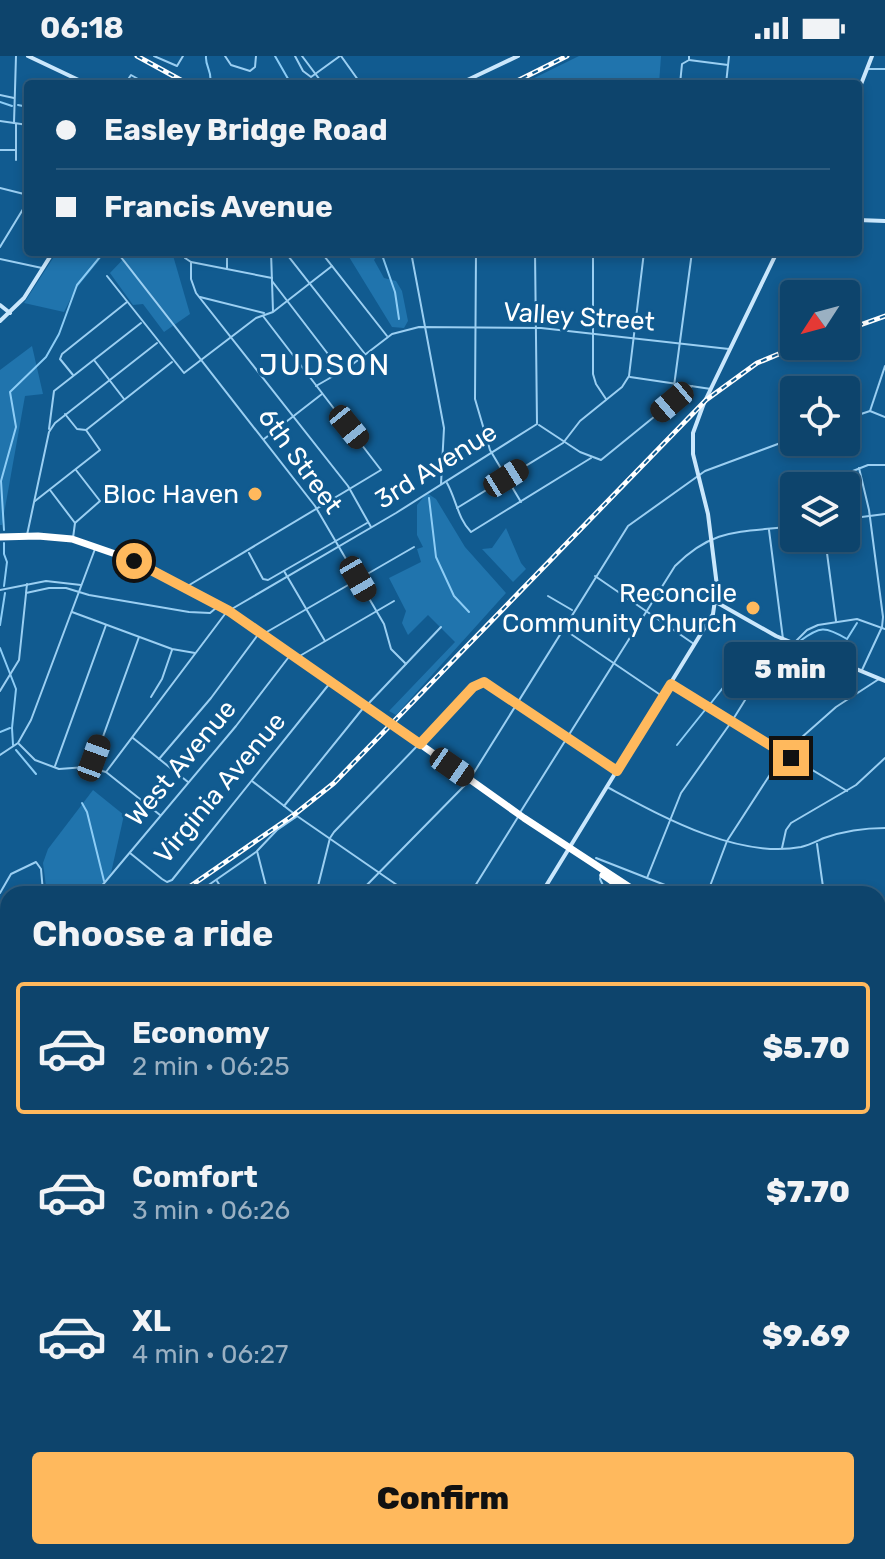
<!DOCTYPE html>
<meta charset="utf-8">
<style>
:root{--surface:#0d446c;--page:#1b4e74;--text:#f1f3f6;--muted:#9ab0c2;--line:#2d5c7f;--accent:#ffb95d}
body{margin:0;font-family:Rubik,sans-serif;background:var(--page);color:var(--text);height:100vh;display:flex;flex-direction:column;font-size:30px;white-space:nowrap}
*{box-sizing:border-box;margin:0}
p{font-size:26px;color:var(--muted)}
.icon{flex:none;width:44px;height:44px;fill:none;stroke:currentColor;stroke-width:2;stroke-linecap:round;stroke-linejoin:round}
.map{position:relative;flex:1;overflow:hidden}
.side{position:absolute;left:0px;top:830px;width:886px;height:674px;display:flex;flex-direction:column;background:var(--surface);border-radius:24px 24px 0 0;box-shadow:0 4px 12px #0003,0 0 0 2px var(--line)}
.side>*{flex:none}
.hud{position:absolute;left:24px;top:24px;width:838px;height:176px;border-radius:8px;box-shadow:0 4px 12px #0003,0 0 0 2px var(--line);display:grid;align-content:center;height:176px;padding:0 32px;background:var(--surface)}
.needle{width:52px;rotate:234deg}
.tools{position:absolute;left:780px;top:224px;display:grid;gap:16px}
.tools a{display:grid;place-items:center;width:80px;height:80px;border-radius:8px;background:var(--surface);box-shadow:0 4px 12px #0003,0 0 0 2px var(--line);font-size:40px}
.end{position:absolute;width:36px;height:36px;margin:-18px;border:10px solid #ffb95d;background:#111;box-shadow:0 0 0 4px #111}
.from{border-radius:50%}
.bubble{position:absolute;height:56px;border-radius:8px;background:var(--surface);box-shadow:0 4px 12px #0003,0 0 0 2px var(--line);font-size:26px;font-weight:800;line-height:56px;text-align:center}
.car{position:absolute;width:24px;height:48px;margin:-24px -12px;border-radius:10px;box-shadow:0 0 6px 2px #0007;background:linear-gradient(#222 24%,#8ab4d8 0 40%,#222 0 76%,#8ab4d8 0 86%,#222 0)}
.hud b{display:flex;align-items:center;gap:28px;height:76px;font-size:30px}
.hud b+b{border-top:2px solid var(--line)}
.hud i{width:20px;height:20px;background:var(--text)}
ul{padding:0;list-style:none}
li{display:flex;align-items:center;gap:24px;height:132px;margin:0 16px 12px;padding:0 16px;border:4px solid transparent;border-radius:8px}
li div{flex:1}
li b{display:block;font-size:30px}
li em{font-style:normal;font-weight:800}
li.selected{border-color:var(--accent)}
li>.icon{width:72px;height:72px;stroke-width:1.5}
h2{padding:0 32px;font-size:36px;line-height:96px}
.cta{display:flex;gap:16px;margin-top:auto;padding:16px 32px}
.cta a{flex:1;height:92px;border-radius:8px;background:var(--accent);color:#111;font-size:32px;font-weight:800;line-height:92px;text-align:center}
.status{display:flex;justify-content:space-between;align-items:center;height:56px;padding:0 40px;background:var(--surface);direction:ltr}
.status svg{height:22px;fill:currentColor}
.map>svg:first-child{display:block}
.green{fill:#2074ad}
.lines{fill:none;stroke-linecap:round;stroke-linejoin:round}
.stream{stroke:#8dcdf6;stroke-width:2}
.street{stroke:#9bcff2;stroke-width:2}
.secondary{stroke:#cae7fc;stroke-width:4}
.highway{stroke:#fff;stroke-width:7}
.rail-casing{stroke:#fff;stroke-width:5}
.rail{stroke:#115b90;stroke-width:2;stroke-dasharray:6;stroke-linecap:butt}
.secondary-bridge{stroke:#cae7fc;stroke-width:4}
.highway-bridge{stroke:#fff;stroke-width:7}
.route{stroke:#ffb95d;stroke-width:10}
.poi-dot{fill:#ffb95d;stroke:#115b90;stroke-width:3}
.labels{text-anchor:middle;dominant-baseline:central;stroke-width:6;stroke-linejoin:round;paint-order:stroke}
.street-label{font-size:26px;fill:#fff;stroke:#115b90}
.poi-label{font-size:26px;fill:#fff;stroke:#115b90;text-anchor:end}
.quarter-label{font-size:30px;letter-spacing:2px;fill:#fff;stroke:#115b90}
</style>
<div class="status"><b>06:18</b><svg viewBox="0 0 49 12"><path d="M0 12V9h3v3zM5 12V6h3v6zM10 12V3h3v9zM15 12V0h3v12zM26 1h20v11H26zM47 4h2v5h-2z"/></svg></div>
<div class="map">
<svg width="885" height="1503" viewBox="0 0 885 1503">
<rect width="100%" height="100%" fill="#115b90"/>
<g class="green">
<polygon points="579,0 661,0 659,28 522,28"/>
<polygon points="57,196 106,196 75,234 64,256 24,247"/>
<polygon points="130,196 172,196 190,258 164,276 143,248 133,249 110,217"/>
<polygon points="346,196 380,196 374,204 384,222 396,225 402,235 408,265 404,272 392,271"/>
<polygon points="32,290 43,338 25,340 2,469 0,469 0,314"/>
<polygon points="427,437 436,443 465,491 506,537 396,659 389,655 455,586 428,559 408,579 402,567 406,555 389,522 421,506 417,493 423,491 417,479 417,449"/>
<polygon points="506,472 521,507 526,513 513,526 482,493 492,492"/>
<polygon points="93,734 124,759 111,817 94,838 47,838 43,807 48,793"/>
<polygon points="503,1496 677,1496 677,1503 512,1503"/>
<polygon points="717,1496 821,1496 826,1503 714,1503"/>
</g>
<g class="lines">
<g class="stream">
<path d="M206,0C205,11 213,16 210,28"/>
<polyline points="275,0 291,28"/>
<polyline points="0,46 12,50"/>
<polyline points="18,49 28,51"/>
<polyline points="381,196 395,236 399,263"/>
<polyline points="429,442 436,501 454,540 469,556"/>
<polyline points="4,474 1,425 16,371 10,336 46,301 59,278 77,229 104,196"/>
<polyline points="4,530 7,506 4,498 4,487"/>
<polyline points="0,569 5,537"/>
<path d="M800,585C820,570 825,570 847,583L857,567"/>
<polyline points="0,592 16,633 12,672 13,689"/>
<polyline points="781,594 793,590"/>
<polyline points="711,647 754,592 772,594"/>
<polyline points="0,676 10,672"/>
<polyline points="677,689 705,654"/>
<polyline points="16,694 36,718"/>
<polyline points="82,747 87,756 104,825"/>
<polyline points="104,828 112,838"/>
<polyline points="0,948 8,945"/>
<polyline points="878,1037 885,1046"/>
<polyline points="0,1231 8,1231"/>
<polyline points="878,1347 885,1358"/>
<polyline points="518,1496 523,1503"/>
</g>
<g class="street">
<polyline points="154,0 177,10 183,0"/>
<polyline points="225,0 231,9 250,15 255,11 256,0"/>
<polyline points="295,0 303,15 311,21 340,0"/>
<polyline points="302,0 323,28"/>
<polyline points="341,0 361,28"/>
<polyline points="689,4 728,9"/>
<polyline points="869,13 885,13"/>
<polyline points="125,28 131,19 147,28"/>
<polyline points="680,28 682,8 689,4 689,0"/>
<polyline points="726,28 729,0"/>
<polyline points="0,39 14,42"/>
<polyline points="0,65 28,69"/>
<polyline points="14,67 16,0"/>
<polyline points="16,68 16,104"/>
<polyline points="0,94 15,94"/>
<polyline points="0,132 28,139"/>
<polyline points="0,191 28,145"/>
<polyline points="117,196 315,450 384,568 391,593 406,608"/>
<polyline points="184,196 185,202 191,206 191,223 196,237 348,430 371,471"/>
<polyline points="227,196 227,212"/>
<polyline points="271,196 273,255"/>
<polyline points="285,196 365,298"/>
<polyline points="321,196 387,280"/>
<polyline points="411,196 444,372 441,428"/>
<polyline points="476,196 475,343 490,394 521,446"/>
<polyline points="535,196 537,367"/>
<polyline points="593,196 593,318 596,328 606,343"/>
<polyline points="0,203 42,212"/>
<polyline points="191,206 272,222"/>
<polyline points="107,220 184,317 256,262 273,256 332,210"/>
<polyline points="272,225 341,315"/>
<polyline points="200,241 264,257"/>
<polyline points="94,304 124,343"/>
<polyline points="73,319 60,303 62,298 127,246"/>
<polyline points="630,321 711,333"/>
<polyline points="316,330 349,311 392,278 419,271 541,272 729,293"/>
<polyline points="672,345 692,196"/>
<polyline points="870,355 885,310"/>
<polyline points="846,363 870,355 885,361"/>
<polyline points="539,369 580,396 601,404 692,330"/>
<polyline points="49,373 54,335 141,267"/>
<polyline points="86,374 172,306"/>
<polyline points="264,383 322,338"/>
<polyline points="859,412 869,454 883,561 882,571 862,614"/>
<path d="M447,427C456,443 458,463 471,476L591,402"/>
<polyline points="815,430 868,409 885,409"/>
<polyline points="50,434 75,467 73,482"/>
<polyline points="35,445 100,394 86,374 77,373 65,358"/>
<polyline points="457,452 563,387 580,365 622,331 629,320 644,196"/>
<polyline points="846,463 885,458"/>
<polyline points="75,467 100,445 76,414"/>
<polyline points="27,479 49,376 55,367 157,287"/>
<polyline points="825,482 836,565"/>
<polyline points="249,497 263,523 268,524 367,467"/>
<polyline points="284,515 325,585"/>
<polyline points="595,520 694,588"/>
<polyline points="27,528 26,537 49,532 66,532 89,539 189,556 210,557 216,552"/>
<polyline points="186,531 381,414 263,260"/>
<polyline points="0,534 46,525 81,529"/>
<polyline points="548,540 572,554"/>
<polyline points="230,554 396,457 537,368"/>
<polyline points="72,556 172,593 195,597"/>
<polyline points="562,572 662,640"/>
<polyline points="265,577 414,491"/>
<polyline points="795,586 807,574 818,569 857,563 885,573"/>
<polyline points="298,601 394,545"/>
<polyline points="672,629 847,735"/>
<polyline points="0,635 19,604 26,538"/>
<polyline points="151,641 162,623 172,594"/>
<polyline points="369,647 441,571"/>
<polyline points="133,682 188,726"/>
<polyline points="19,688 35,704 59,713 86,711 106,716 160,759"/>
<polyline points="0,699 18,687 31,664 95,493"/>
<polyline points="159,703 211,642 257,580"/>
<polyline points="55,710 106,569"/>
<polyline points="92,711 139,581"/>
<polyline points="106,716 225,558"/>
<polyline points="252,725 297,760 410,838"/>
<path d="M609,732C663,761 738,803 801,791C809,789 817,785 824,782C844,775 864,772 885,772"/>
<polyline points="284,750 364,651"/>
<path d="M521,755L675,510C715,470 742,477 794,470"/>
<polyline points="817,788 824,838"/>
<polyline points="782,792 786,774 791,767 856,729 885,702"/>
<polyline points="130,797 162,823 167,826 172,824 330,627"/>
<polyline points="596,802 688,838"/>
<polyline points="601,818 600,823 607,838"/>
<polyline points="647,822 681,737 732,665 783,583 769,474"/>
<polyline points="217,825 225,838"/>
<polyline points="200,835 256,796"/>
<polyline points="0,837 11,818 36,806 41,813 43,836 39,838"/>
<polyline points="95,838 236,670 288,602"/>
<polyline points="268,838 257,795 277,774 296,761"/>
<polyline points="316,838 330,782 334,776 478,627 487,627 617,715"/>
<polyline points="358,838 468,726 628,470 705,415 794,382"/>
<polyline points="470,838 518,761"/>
<polyline points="707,838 727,785 784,697 836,651 879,623"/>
<polyline points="0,856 8,861"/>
<polyline points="878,887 885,910"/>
<polyline points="0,907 8,893"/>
<polyline points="0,917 8,922"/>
<polyline points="878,963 885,940"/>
<polyline points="0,985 8,980"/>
<polyline points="0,1035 8,1025"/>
<polyline points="878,1091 885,1093"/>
<polyline points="0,1206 8,1191"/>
<polyline points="0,1253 8,1255"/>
<polyline points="0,1303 8,1303"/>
<polyline points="0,1330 8,1330"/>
<polyline points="0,1376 8,1376"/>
<polyline points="0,1420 8,1420"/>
<polyline points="878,1455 885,1459"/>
<polyline points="0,1494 8,1487"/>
<polyline points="69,1496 69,1503"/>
<polyline points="288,1496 298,1503"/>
<polyline points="845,1496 850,1503"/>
<polyline points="226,1503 230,1496"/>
<polyline points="280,1503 284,1496"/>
</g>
<g class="secondary">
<polyline points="28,0 87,28"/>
<polyline points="459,28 518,0"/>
<polyline points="858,36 872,0"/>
<polyline points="858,164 885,165"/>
<polyline points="0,249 10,257"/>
<polyline points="0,265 24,242 53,196"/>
<polyline points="716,546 776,580 885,625"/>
<polyline points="541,838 713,558 717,530 708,458 693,398 693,377 704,347 777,196"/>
<polyline points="0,1100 8,1109"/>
<polyline points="127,1496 128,1503"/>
<polyline points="326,1496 331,1503"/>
</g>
<g class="highway">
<polyline points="0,481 38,480 72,483 127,502 229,555 385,664"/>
<polyline points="399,673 524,762 640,838"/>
<polyline points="603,819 630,838"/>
<polyline points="878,853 885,849"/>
<polyline points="878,1060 885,1072"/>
<polyline points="878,1072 885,1084"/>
<polyline points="166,1503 168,1496"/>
<polyline points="173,1503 175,1496"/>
</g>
<defs>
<g id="rail">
<polyline points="137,0 188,28"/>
<polyline points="511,28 567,0"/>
<polyline points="846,274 885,260"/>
<polyline points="179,838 295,758 334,727 706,344 757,307 798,290"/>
<polyline points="0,946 8,943"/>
<polyline points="0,1074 8,1084"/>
<polyline points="308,1496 311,1503"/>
</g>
</defs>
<use href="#rail" class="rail-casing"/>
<use href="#rail" class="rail"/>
<polyline class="secondary-bridge" points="0,940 6,954"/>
<polyline class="highway-bridge" points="385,664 399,673"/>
</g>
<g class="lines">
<polyline class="route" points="134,505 229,555 420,688 473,631 484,626 617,715 671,628 791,702"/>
</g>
<g class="poi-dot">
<circle cx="255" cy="438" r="8"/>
<circle cx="753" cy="552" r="8"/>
</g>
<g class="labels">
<g class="street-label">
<text transform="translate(579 261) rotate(4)">Valley Street</text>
<text transform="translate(300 405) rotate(54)">6th Street</text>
<text transform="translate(436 410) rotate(-32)">3rd Avenue</text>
<text transform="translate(181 707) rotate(-50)">West Avenue</text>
<text transform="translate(220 732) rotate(-50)">Virginia Avenue</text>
</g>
<g class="poi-label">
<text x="239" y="438">Bloc Haven</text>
<text x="737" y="537">Reconcile<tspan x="737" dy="30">Community Church</tspan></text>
</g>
<g class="quarter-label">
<text x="325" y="309">JUDSON</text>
</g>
</g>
</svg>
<div class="tools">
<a><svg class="needle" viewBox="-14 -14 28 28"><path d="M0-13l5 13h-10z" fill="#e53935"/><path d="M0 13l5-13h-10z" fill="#9ab0c2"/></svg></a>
<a><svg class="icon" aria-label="locate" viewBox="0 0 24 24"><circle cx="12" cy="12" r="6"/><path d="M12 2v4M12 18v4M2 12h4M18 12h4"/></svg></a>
<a><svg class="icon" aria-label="layers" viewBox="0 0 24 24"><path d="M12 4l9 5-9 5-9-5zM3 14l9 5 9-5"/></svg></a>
</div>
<i class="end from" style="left:134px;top:505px"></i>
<i class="end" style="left:791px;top:702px"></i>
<div class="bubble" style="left:724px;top:586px;width:132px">5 min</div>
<i class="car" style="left:672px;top:346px;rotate:230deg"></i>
<i class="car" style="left:349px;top:371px;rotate:141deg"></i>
<i class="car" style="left:506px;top:422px;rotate:58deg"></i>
<i class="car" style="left:358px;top:523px;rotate:150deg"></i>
<i class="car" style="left:94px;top:702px;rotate:20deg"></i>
<i class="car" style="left:452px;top:711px;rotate:125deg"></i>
<div class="hud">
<b><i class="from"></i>Easley Bridge Road</b>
<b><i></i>Francis Avenue</b>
</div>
<section class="side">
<h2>Choose a ride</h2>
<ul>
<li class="selected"><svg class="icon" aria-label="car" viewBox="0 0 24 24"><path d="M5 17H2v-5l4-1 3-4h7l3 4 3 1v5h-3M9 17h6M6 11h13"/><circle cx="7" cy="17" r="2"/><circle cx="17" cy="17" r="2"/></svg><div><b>Economy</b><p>2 min · 06:25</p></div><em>$5.70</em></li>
<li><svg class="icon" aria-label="car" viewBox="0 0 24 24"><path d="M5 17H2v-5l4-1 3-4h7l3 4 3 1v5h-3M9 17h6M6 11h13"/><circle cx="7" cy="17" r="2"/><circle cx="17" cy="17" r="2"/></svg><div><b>Comfort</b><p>3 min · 06:26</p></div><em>$7.70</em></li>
<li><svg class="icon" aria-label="car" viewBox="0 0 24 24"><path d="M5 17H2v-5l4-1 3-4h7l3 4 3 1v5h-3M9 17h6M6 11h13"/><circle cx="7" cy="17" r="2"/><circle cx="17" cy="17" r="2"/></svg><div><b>XL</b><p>4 min · 06:27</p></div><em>$9.69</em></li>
</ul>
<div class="cta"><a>Confirm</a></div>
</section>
</div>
